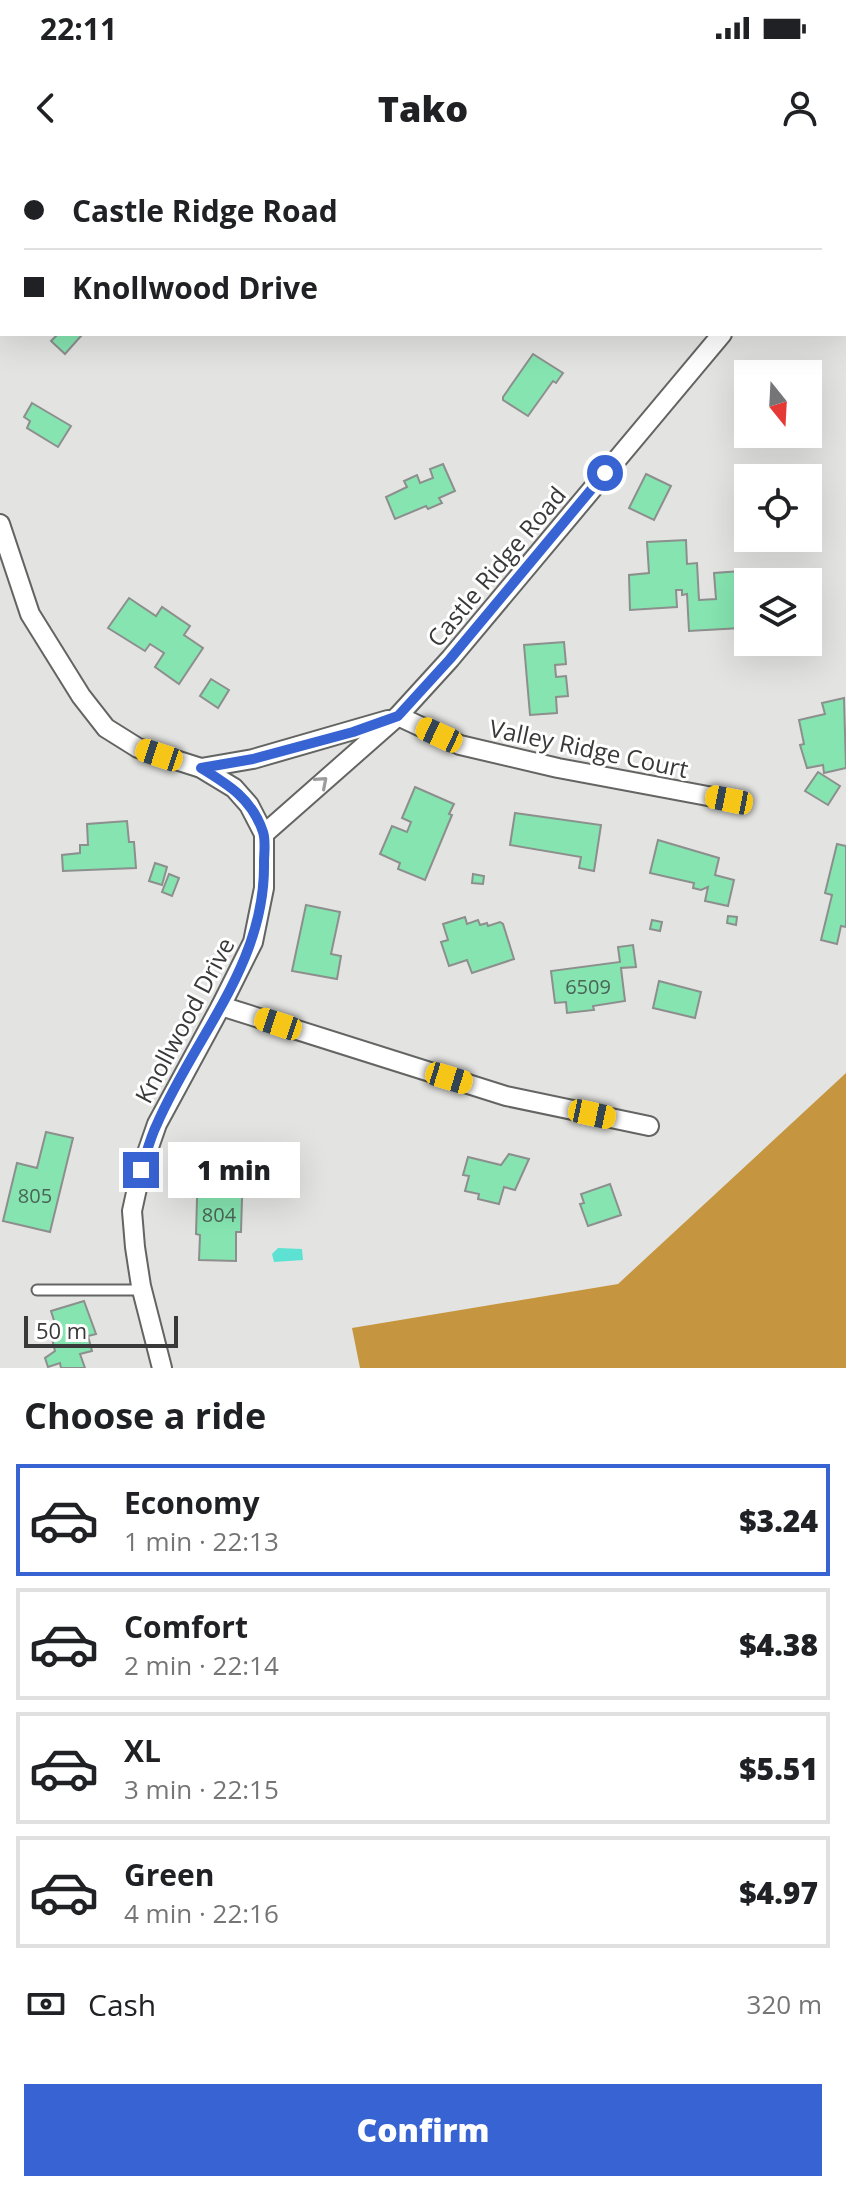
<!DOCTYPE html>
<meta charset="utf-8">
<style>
:root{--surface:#fff;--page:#f2f2f2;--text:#202124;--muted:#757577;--line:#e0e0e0;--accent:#3863d3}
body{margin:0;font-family:"Open Sans",sans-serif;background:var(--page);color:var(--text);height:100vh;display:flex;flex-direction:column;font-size:30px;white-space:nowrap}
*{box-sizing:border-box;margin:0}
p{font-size:26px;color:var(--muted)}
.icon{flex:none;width:44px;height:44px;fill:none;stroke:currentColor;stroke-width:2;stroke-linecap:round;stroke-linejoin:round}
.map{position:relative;height:1208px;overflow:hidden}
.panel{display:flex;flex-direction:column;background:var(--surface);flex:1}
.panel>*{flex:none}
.banner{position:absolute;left:0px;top:0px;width:846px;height:176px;box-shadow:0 8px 32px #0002;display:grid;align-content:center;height:176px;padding:0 24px;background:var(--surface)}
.needle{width:52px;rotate:162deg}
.fabs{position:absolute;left:734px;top:200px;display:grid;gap:16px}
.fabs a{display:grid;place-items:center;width:88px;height:88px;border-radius:0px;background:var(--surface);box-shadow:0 8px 32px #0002;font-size:40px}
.scale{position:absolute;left:24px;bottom:20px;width:154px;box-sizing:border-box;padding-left:8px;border:4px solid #383938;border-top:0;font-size:22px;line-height:28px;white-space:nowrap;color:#383938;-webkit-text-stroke:6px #fff;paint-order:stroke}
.end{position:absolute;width:36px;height:36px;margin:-18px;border:10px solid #3863d3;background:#fff;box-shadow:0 0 0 4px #fff}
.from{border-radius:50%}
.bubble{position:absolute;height:56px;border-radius:0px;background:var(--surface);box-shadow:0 8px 32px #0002;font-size:26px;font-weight:800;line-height:56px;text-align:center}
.car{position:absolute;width:24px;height:48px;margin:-24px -12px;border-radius:10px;box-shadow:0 0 6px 2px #0007;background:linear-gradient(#f5c518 24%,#345 0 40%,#f5c518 0 76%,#345 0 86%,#f5c518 0)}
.banner b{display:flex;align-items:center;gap:28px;height:76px;font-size:30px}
.banner b+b{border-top:2px solid var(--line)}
.banner i{width:20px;height:20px;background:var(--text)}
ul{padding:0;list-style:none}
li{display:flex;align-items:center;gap:24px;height:112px;margin:0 16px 12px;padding:0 8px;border:4px solid var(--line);border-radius:0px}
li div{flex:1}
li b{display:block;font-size:30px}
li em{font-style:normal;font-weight:800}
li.active{border-color:var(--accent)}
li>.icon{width:72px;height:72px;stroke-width:1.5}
h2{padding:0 24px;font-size:36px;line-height:96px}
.pay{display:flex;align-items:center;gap:20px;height:88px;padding:0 24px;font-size:30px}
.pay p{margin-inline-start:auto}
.cta{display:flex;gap:16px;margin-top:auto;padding:16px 24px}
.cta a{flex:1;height:92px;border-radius:0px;background:var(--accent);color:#fff;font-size:32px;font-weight:800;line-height:92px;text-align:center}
.status{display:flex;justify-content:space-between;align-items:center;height:56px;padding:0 40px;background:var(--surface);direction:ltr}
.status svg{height:22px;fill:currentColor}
header{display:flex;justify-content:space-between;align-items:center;height:104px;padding:0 24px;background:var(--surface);font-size:36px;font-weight:800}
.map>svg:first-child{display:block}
.forest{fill:#c6953f}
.water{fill:#5ce1d2}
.building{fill:#85e4b0;stroke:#8c8f8d;stroke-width:2}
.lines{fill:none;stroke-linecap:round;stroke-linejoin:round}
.lane-casing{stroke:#636562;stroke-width:13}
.street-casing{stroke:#636562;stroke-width:22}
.lane{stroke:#fff;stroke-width:9}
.street{stroke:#fff;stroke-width:18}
.oneway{stroke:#9c9c9c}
.route{stroke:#3863d3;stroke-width:10}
.labels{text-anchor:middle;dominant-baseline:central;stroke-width:6;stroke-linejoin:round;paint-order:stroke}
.number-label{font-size:20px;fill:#4b6456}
.street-label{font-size:24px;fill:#383938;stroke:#fff}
</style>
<div class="status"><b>22:11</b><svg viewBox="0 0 49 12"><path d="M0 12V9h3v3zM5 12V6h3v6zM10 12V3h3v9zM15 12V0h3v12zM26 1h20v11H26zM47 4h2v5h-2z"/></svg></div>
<header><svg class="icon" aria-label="back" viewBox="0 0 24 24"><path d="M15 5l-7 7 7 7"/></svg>Tako<svg class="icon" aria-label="person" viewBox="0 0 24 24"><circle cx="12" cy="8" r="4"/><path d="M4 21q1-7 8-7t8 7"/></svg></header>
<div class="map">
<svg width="846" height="1208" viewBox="0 0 846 1208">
<rect width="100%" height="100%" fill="#e3e4e1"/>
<polygon class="forest" points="846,913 846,1208 360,1208 352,1168 618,1124"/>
<polygon class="water" points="278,1088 302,1089 303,1100 274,1102 272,1094"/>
<g class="building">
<polygon points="246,0 293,0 290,2"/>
<polygon points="0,17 2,18 2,65 0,64"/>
<polygon points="58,174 79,174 81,176 65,194 51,181"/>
<polygon points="533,194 563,213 556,223 553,221 528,256 503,240 503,237"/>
<polygon points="32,243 71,266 58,287 27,268 30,261 24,257"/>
<polygon points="443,304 455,331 439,338 442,343 428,349 426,346 395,359 386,337 407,327 404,321 417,315 420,323 433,318 430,309"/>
<polygon points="646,314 671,326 654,360 629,348"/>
<polygon points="686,380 687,404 697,403 699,440 716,439 714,413 741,411 746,457 743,458 741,468 689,471 687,434 682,435 682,430 676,430 677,447 630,450 629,415 649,413 647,382"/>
<polygon points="129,438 156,456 162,447 190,466 184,475 203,488 179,524 155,507 164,493 150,484 145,491 108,468"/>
<polygon points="564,482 566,504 555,505 556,517 566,516 568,536 556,537 557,553 530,555 524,485"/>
<polygon points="211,519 229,530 218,548 200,536"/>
<polygon points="844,538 846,608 824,613 823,605 807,608 800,585 804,584 799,560 825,554 822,543"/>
<polygon points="818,612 840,626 828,645 805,631"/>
<polygon points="415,627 454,644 449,654 452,655 425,720 398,709 400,703 380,694 392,666 407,672 411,662 402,658"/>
<polygon points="515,653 601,665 594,711 579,708 581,697 510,685"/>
<polygon points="127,661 129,682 134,682 136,708 63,711 62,695 80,693 80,685 88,685 87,664"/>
<polygon points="658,680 719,698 715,715 734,720 728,746 705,741 708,727 701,730 693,728 694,723 650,713"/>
<polygon points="837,684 846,686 846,767 841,766 837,784 821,780 832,735 825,733"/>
<polygon points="155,703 167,707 162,725 149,721"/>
<polygon points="169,714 179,718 172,736 162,732"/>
<polygon points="473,714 484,716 483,724 472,723"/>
<polygon points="306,745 340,752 331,794 341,796 337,819 292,811"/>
<polygon points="728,756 737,757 736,765 727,763"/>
<polygon points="465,757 467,764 478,760 480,765 487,763 488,766 500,762 503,764 514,799 472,813 467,800 449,806 441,782 448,780 443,764"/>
<polygon points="652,760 662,762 660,771 650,769"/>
<polygon points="633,785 636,807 621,808 625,841 593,846 594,850 567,853 566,842 555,843 551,811 620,802 618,787"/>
<polygon points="659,821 701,832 695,858 653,848"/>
<polygon points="46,972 73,978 50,1072 3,1061 17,1003 37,1008"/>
<polygon points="509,994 529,999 515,1030 504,1027 499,1044 478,1039 479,1034 465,1031 469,1016 463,1015 468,997 501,1005"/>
<polygon points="198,1005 243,1006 241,1072 236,1072 236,1101 199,1100 200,1075 196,1074"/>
<polygon points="610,1024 621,1055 588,1066 580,1044 584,1043 581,1034"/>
<polygon points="84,1141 96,1174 88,1176 92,1191 80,1194 85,1208 61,1208 60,1203 48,1207 45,1198 55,1191 52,1179 59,1177 51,1151"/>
</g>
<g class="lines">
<defs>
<polyline id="lane" points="37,1130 142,1130"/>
<g id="street">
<polyline points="130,2 131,0"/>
<polyline points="844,28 846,26"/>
<polyline points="0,154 2,152"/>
<polyline points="0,364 30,454 81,536 106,568 138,588 201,608 234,628 249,645 264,674 264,728 253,782 221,846 157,964 141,1010 132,1051 135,1087 141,1126 162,1208"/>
<polyline points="398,556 460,585 558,608 729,640"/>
<polyline points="201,608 253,599 388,560"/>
<polyline points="264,674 398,556 450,499 722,174"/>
<polyline points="221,846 506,936 649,966"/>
</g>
</defs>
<use href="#lane" class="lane-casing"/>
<use href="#street" class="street-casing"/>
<use href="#lane" class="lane"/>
<use href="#street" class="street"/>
</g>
<defs><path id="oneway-chevron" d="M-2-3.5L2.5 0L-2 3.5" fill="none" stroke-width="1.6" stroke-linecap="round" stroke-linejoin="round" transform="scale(2)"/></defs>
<use class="oneway" href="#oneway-chevron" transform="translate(322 622) rotate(-41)"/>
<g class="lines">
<path class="route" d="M141,1010C146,995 150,978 157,964C195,876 266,804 264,702C264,693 266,681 263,672C252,639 229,625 201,608L253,599L353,572L398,556L450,499L605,313"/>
</g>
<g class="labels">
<g class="number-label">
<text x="588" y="826">6509</text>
<text x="35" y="1035">805</text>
<text x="219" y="1054">804</text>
</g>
<g class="street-label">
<text transform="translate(496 406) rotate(-50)">Castle Ridge Road</text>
<text transform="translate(589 588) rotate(12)">Valley Ridge Court</text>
<text transform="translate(184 860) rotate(-62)">Knollwood Drive</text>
</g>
</g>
</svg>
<div class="fabs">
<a><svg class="needle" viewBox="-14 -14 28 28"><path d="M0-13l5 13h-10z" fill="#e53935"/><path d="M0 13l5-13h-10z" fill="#757577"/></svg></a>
<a><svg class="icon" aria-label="locate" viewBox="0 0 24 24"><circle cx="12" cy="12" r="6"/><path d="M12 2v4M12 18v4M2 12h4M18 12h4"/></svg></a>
<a><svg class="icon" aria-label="layers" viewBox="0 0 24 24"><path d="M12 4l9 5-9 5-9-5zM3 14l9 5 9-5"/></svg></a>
</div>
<div class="scale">50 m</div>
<i class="end from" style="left:605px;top:313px"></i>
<i class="end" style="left:141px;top:1010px"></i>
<div class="bubble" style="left:168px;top:982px;width:132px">1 min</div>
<i class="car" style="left:439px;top:575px;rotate:295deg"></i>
<i class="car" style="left:159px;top:595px;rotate:288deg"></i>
<i class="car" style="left:729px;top:640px;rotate:281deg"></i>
<i class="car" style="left:278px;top:864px;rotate:288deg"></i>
<i class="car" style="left:449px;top:918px;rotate:107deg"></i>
<i class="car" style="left:592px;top:954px;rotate:102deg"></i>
<div class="banner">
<b><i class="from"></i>Castle Ridge Road</b>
<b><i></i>Knollwood Drive</b>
</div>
</div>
<section class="panel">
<h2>Choose a ride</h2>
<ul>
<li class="active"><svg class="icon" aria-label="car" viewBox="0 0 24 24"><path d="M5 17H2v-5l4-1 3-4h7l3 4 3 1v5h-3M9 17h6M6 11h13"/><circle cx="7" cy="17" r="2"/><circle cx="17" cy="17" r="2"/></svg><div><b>Economy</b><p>1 min · 22:13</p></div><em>$3.24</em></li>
<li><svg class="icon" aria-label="car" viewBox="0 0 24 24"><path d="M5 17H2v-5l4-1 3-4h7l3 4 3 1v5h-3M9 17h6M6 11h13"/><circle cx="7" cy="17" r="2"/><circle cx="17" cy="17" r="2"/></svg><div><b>Comfort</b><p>2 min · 22:14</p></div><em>$4.38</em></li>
<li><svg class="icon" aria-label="car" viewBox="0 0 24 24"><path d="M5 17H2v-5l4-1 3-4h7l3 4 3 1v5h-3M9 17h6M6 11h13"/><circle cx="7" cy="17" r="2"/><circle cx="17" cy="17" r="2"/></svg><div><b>XL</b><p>3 min · 22:15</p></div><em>$5.51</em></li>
<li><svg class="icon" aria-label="car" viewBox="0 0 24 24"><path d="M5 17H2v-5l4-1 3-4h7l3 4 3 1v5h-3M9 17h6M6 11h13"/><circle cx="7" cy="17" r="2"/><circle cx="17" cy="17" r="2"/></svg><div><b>Green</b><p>4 min · 22:16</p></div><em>$4.97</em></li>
</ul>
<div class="pay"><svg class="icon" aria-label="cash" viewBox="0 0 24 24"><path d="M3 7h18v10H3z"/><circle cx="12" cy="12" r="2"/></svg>Cash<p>320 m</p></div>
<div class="cta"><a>Confirm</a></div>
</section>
